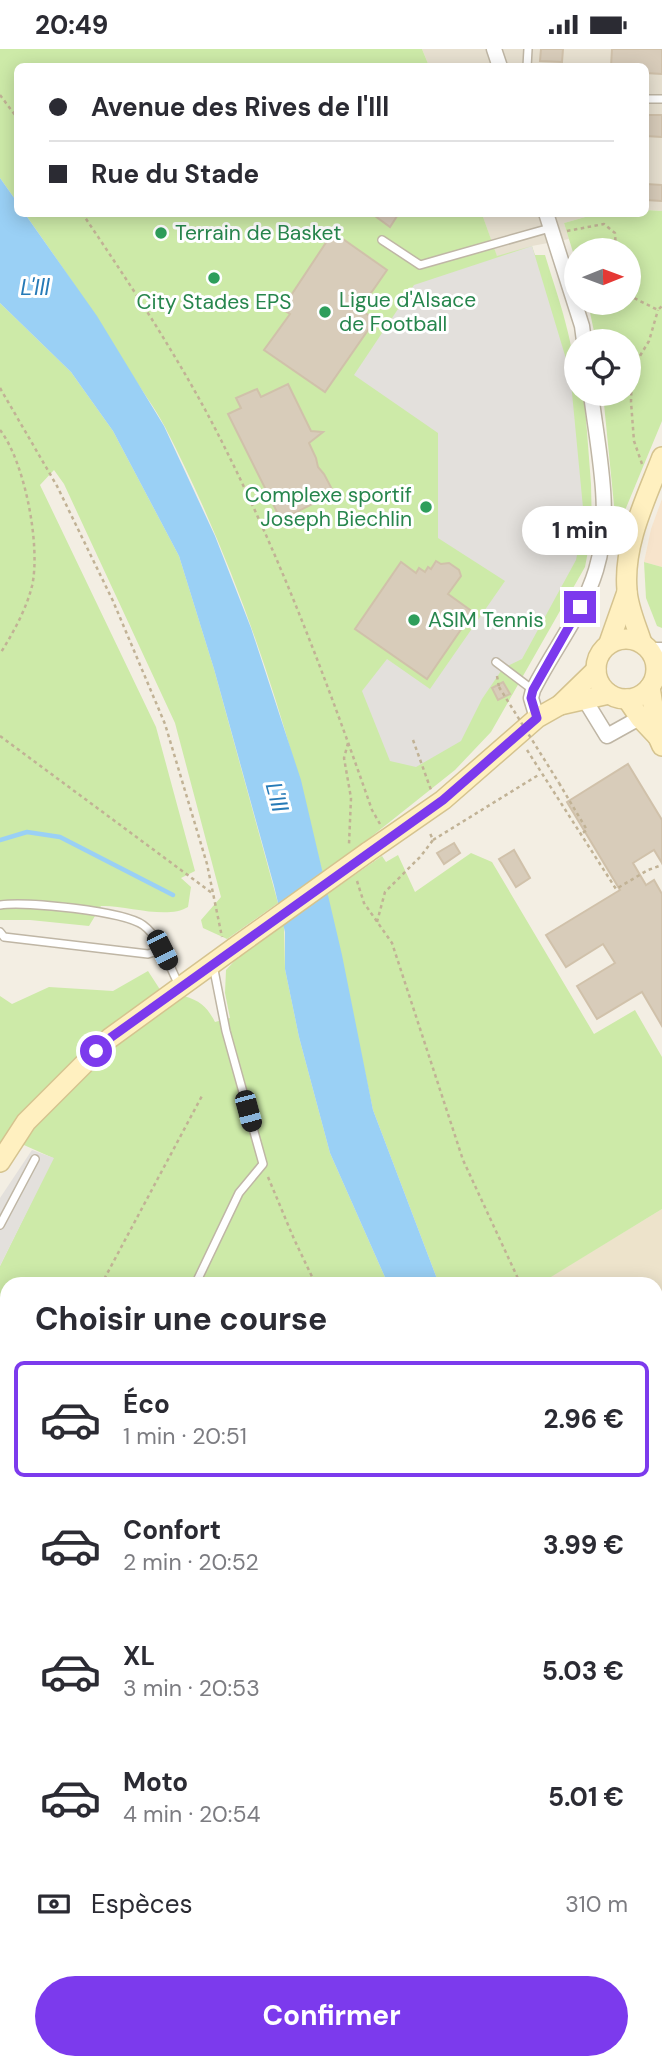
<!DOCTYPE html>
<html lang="fr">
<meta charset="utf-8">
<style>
:root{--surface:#fff;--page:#f7f7f7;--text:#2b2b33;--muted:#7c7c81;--line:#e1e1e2;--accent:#7c3aed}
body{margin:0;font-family:"DM Sans",sans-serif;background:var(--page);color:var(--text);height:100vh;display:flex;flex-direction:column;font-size:26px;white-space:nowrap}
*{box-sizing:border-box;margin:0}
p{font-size:23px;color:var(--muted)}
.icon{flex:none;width:38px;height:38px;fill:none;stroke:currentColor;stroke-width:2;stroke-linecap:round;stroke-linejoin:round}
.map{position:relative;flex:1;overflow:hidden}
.side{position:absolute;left:0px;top:1228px;width:663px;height:793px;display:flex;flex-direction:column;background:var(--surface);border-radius:21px 21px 0 0;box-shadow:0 4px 18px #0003}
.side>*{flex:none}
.guide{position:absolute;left:14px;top:14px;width:635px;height:154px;border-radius:10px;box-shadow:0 4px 18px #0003;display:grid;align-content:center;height:154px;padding:0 35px;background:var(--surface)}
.needle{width:46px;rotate:89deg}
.fabs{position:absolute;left:564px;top:189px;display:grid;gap:14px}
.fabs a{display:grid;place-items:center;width:77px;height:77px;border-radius:50%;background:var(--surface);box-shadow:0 4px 18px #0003;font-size:35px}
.end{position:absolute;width:32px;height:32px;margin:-16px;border:9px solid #7c3aed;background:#fff;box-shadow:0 0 0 4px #fff}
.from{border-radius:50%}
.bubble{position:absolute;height:49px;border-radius:24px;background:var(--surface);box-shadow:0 4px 18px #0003;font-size:23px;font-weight:700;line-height:49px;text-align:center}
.car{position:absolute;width:21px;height:42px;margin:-21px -10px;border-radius:9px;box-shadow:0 0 5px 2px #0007;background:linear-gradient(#222 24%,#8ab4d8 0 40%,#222 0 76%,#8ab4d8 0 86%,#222 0)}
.guide b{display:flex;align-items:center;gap:24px;height:66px;font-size:26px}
.guide b+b{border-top:2px solid var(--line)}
.guide i{width:18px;height:18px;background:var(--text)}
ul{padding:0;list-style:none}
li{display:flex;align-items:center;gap:21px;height:116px;margin:0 14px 10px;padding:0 21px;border:4px solid transparent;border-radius:10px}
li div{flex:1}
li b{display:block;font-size:26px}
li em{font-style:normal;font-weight:700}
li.on{border-color:var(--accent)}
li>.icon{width:63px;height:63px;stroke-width:1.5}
h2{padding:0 35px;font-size:32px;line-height:84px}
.pay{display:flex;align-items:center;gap:18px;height:77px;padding:0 35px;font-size:26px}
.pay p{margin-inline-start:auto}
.cta{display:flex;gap:14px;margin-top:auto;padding:14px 35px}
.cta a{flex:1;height:80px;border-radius:42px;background:var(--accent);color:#fff;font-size:28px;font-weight:700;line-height:80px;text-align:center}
.status{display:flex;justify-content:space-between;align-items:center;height:49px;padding:0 35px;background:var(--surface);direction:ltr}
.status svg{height:19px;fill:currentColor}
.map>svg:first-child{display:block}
.residential{fill:#e7e0d0}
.commercial{fill:#f7e4cc}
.education{fill:#ede3cb}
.green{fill:#cdeaa8}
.parking{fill:#e3e0dc}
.water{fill:#9ad0f5}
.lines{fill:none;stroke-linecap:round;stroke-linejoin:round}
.stream{stroke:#9ad0f5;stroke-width:4.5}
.building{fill:#d8ccba;stroke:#d0c1aa;stroke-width:2}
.lane-casing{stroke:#bfb6a5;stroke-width:10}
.street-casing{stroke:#bfb6a5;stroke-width:17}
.secondary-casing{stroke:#d5c38f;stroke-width:22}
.path{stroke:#c1b295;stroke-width:2.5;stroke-dasharray:3.5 3.5;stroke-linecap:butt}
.lane{stroke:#fff;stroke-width:7}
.street{stroke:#fff;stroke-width:14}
.secondary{stroke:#fff0c0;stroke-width:19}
.secondary-bridge-casing{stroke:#d5c38f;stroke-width:22;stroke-linecap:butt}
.path-bridge{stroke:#c1b295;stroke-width:2.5;stroke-dasharray:3.5 3.5;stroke-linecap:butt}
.secondary-bridge{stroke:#fff0c0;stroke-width:19}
.route{stroke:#7c3aed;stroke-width:9}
.leisure-dot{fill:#2e9e5b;stroke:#fff;stroke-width:2.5}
.labels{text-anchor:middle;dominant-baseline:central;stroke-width:6;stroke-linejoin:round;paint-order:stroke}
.leisure-label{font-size:21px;fill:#27864d;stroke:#fff;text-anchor:start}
.water-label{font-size:23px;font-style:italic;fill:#267ab7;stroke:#fff}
</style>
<div class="status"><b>20:49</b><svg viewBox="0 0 49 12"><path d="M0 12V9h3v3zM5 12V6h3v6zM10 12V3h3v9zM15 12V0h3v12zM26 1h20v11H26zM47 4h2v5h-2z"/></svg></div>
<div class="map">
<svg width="662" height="2020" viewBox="0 0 662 2020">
<rect width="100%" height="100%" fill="#f3eee3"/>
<g class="residential">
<polygon points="422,0 662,0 662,162 646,161 646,18 429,17"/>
<polygon points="482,165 596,165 564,174 569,190 532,197 497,208"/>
<polygon points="0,1802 7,1802 7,2014 327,2014 329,2020 0,2020"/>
</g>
<polygon class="commercial" points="662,450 662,518 644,513 651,480"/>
<polygon class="education" points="662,1160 662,1406 656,1399 656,1236 548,1236 545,1231"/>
<g class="green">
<polygon points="0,0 422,0 429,17 18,18 17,153 0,129"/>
<polygon points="646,161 662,162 662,372 621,471 615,466 603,345 628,345 628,292 596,292 588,254 628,254 628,201 576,201 576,213 564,174 596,165 646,164"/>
<path d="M25,165H482L497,207L532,197L535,206H545C559,252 576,296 576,345H582L585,357L591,435L592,481L585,518L491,683L455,721L362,795L322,823C287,670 237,518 165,378C155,359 142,342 131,324C98,269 62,217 25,165Z"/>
<path d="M0,254L71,323L113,382L179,507L214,620L278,854L227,890L203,879L201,871L221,848L175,674L64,435L54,421L40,436L156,678L195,822L181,829L191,838L188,858C167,871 126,856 101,857L89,877L30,871H0Z"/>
<polygon points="644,513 662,518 662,579 657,577 646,549"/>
<polygon points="471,804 492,813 594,985 635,961 662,1008 662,1160 546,1231 548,1235 439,1235 373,1061 327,845 382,807 386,813 398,806 415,843"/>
<path d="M284,875L285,920L299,988L330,1104L388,1235L7,1236V1720L0,1716V1217L53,1109L6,1088L0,1098V947L12,955L49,938L113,942L148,922L170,956L184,947C201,952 207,958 215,973L230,969L225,944L226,921L239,907Z"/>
<polygon points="656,1399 662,1406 662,1547 656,1540"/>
<polygon points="656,1623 662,1629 662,1765 656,1761"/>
<polygon points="656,1971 662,1974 662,2020 329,2020 327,2014 656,2014"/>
</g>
<g class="parking">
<polygon points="532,197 570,323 584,469 576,511 522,610 503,619 482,650 461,692 416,718 390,712 362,642 387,610 430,640 505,532 438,489 438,384 354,326 414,236"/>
<polygon points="32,1101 54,1109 0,1217 0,1149"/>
</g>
<g class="water">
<polygon points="0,129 17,153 18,164 25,165 97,267 164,377 215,487 251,579 301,731 342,906 373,1061 439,1235 388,1235 330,1104 299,988 285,920 285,883 274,837 214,620 179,507 113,382 71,323 0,254"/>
<polygon points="656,1540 662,1547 662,1629 656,1623"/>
</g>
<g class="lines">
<polyline class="stream" points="0,791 27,783 60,788 173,846"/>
</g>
<g class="building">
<polygon points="541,0 563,0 562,13 540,12"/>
<polygon points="612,0 662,0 662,25 646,24 646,18 611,18"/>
<polygon points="646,66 662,66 662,88 646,87"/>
<polygon points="646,135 662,136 662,152 646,151"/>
<polygon points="371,164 399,164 390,178"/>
<polygon points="333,183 387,221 360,260 375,271 325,343 264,301 290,265 282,260"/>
<polygon points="288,335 311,382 323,383 309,394 316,409 318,418 324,425 334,444 281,471 228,365 241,359 236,349 257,340 261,348"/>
<polygon points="436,512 441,515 449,514 459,521 461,527 448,545 473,563 427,630 355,580 401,513 416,524 419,519 425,523 428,518 431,520"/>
<polygon points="503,633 510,645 498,651 492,639"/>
<polygon points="628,715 662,771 662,814 654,801 633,814 646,836 654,831 662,845 662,977 642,943 597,970 577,937 615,914 603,895 566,918 546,886 620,841 567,753"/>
<polygon points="454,794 460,804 444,815 437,804"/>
<polygon points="514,801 530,829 516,838 499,810"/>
</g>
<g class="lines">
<defs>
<g id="lane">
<polyline points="527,18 528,0"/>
<polyline points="646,50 662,50"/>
<polyline points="382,191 420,216 550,179"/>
<polyline points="496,613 533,641"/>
<path d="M0,856C26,852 123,862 143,876C161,889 169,917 179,936"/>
<polyline points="0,883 4,888 148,905 161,901"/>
<polyline points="0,1176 35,1110"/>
<polyline points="195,1236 239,1144 263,1115 226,982 213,916"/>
</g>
<g id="street">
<polyline points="494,0 500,18"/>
<polyline points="546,164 582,277 584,292"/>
<polyline points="649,601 662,601"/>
<polyline points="655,627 662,623"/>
<polyline points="588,656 607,687 634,672"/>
<path d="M537,669L531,649L533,641C553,601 583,564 596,521C613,465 598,402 591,345"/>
<polyline points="135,2020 136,2014"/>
</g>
<g id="secondary">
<circle cx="626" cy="620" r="30"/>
<polyline points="609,594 627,543"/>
<path d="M642,594C637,578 628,559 627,541C623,495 646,450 662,408"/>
<polyline points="650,638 658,688 662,697"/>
<polyline points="627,650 640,669 658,688"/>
<polyline points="560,656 609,645"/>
<polyline points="368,803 443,751 537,669 560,656 596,621"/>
<polyline points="0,1113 26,1073 110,989 234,899"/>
</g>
</defs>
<use href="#lane" class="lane-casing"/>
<use href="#street" class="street-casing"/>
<use href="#secondary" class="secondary-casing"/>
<g class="path">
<polyline points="0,46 18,70"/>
<path d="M82,164C134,241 185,318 226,401C284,517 329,638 372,761L380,775"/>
<polyline points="567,182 604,175 615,184 616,201"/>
<polyline points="628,246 658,261 662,257"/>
<polyline points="0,339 57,437 113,552 165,675 207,815 222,888"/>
<path d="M0,381C25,413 41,498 32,537C26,561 13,584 0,605"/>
<polyline points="642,415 634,392 631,353 632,320 649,292 658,261"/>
<polyline points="497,627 499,638"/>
<polyline points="0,687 212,844"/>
<polyline points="413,691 431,741"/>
<polyline points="348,694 344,709 351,749 349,795"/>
<polyline points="527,701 616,840 648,821 662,816"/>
<polyline points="559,734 587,781 581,785"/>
<polyline points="433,791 540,725"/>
<polyline points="357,832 364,854 392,894 463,1111 521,1236"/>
<polyline points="377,873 385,843 421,807 433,791 429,782"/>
<polyline points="268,1128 294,1190 316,1236"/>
<polyline points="101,1236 203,1045"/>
<polyline points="0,1326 7,1330"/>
<polyline points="0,1423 7,1410"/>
<polyline points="656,1428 662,1436"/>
<polyline points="0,1433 7,1437"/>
<polyline points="0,1541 7,1545"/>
<polyline points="0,1560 7,1546"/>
<polyline points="0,1568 7,1572"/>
<polyline points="0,1637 7,1641"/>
<polyline points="0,1706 7,1709"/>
<polyline points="656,1716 662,1721"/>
</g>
<use href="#lane" class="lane"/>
<use href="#street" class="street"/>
<use href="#secondary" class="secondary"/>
<defs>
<polyline id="secondary-bridge" points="234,899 368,803"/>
</defs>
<use href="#secondary-bridge" class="secondary-bridge-casing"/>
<polyline class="path-bridge" points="499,638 559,734"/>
<use href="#secondary-bridge" class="secondary-bridge"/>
</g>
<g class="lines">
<polyline class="route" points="96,1002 110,989 443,751 537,669 531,649 533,641 580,558"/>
</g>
<g class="leisure-dot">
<circle cx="161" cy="184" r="7"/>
<circle cx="214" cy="229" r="7"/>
<circle cx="325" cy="263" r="7"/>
<circle cx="426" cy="458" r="7"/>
<circle cx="414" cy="571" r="7"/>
</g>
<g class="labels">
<g class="leisure-label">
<text x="175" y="184">Terrain de Basket</text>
<text x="339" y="251">Ligue d'Alsace<tspan x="339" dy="24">de Football</tspan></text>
<text x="214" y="253" text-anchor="middle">City Stades EPS</text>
<text x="412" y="446" text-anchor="end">Complexe sportif<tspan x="412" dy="24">Joseph Biechlin</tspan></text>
<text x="428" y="571">ASIM Tennis</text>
</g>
<g class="water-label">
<text x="35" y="238">L'Ill</text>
<text transform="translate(277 748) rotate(75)">L'Ill</text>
</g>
</g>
</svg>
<div class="fabs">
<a><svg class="needle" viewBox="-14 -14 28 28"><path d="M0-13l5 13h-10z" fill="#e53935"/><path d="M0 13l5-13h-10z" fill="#7c7c81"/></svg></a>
<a><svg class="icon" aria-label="locate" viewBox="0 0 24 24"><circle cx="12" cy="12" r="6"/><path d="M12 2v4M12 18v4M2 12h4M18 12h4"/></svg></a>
</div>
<i class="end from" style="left:96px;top:1002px"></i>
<i class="end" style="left:580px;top:558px"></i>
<div class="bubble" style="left:522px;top:457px;width:116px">1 min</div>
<i class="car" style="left:162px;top:901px;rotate:153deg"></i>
<i class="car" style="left:248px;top:1062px;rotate:165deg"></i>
<div class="guide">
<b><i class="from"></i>Avenue des Rives de l'Ill</b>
<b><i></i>Rue du Stade</b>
</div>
<section class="side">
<h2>Choisir une course</h2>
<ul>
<li class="on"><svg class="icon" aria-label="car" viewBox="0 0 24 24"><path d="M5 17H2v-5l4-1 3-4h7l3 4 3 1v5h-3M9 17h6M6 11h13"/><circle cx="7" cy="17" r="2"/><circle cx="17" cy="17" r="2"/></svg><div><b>Éco</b><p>1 min · 20:51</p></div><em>2.96 €</em></li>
<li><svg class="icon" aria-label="car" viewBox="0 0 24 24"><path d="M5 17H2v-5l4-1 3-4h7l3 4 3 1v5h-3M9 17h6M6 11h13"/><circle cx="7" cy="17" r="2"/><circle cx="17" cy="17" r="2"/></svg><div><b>Confort</b><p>2 min · 20:52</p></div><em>3.99 €</em></li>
<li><svg class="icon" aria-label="car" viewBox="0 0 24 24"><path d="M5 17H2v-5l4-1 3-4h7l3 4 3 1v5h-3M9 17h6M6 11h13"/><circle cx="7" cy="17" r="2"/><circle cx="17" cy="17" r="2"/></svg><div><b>XL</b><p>3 min · 20:53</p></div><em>5.03 €</em></li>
<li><svg class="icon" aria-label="car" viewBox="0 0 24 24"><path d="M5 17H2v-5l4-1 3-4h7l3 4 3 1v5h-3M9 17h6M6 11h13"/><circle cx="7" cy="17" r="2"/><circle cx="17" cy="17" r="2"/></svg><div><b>Moto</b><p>4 min · 20:54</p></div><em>5.01 €</em></li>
</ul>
<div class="pay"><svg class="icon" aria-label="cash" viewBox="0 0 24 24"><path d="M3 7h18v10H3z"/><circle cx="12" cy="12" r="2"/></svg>Espèces<p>310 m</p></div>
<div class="cta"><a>Confirmer</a></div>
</section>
</div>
